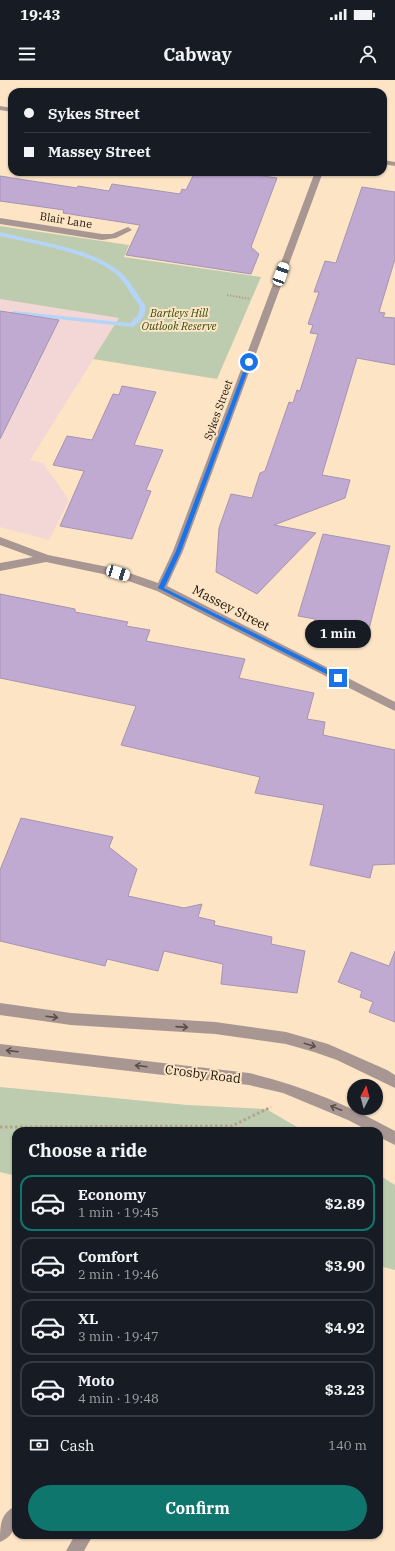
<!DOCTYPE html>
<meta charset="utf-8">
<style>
:root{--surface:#171b24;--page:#20242c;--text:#f1f3f6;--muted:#9ea1a6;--line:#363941;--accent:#0f766e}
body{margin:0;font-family:"IBM Plex Serif",serif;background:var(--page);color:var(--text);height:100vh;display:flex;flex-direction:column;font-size:15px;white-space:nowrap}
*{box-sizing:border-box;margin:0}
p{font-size:13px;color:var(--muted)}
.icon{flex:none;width:22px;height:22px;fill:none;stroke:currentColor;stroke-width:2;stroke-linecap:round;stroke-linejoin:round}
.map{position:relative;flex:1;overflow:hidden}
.side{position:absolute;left:12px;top:1047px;width:371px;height:412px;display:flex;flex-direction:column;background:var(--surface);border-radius:12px;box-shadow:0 1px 3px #0004}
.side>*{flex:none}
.guide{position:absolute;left:8px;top:8px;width:379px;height:88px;border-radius:12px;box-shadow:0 1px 3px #0004;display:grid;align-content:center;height:88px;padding:0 16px;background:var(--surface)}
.needle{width:26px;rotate:6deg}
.tools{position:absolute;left:347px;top:999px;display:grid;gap:8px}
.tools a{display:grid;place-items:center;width:36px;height:36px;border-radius:50%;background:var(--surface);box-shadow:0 1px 3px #0004;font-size:20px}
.end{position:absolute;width:18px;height:18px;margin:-9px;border:5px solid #1a73e8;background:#fff;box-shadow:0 0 0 2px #fff}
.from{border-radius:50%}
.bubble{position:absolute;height:28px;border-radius:14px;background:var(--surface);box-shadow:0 1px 3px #0004;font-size:13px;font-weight:700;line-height:28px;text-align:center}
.car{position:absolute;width:12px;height:24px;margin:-12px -6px;border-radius:5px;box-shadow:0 0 3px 1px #0007;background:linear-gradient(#fff 24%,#345 0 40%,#fff 0 76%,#345 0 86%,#fff 0)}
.guide b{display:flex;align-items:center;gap:14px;height:38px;font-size:15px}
.guide b+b{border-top:1px solid var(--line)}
.guide i{width:10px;height:10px;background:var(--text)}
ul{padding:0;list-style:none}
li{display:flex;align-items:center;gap:12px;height:56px;margin:0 8px 6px;padding:0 8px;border:2px solid var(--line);border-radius:12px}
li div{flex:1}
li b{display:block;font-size:15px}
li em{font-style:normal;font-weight:700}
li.current{border-color:var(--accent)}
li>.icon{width:36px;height:36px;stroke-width:1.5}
h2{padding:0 16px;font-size:18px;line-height:48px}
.pay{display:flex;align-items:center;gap:10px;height:44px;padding:0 16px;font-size:15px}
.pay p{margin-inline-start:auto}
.cta{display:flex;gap:8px;margin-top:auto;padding:8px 16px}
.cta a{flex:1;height:46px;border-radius:24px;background:var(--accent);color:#fff;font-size:16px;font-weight:700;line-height:46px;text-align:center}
.status{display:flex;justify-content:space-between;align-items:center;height:28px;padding:0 20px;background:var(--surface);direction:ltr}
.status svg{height:11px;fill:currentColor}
header{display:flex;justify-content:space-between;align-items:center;height:52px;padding:0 16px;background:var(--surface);font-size:18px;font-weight:700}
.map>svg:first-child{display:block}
.industrial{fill:#f2d7d6}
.green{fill:#bdccae}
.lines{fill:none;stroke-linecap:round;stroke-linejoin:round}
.stream{fill:#b4d4f8;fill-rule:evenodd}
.building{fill:#c1aad2;stroke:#a594b3}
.path-far1{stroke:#b5a289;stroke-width:2;stroke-dasharray:1.5 1.5;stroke-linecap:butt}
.path{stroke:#b5a289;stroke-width:3;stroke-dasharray:2.5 2.5;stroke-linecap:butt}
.minor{fill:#a89693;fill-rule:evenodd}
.oneway{stroke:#5a4e47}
.route{fill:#1a73e8}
.labels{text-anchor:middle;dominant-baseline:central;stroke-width:4;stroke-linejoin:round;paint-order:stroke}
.far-street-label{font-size:11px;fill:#1b1308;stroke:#fce4c5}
.far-park-label{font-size:11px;font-style:italic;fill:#324a09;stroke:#fce4c5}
.street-label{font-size:13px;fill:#1b1308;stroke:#fce4c5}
</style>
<div class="status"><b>19:43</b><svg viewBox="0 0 49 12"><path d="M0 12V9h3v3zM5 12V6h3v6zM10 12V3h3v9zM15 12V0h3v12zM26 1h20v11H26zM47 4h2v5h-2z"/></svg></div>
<header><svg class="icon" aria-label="menu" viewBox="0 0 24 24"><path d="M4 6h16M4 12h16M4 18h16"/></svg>Cabway<svg class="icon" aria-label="person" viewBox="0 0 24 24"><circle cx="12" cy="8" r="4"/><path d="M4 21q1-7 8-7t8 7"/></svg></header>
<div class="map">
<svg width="395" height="1471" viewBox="0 0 395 1471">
<rect width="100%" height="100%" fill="#fce4c5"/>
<polygon class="industrial" points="0,219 119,238 30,380 43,383 69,420 49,460 0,447"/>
<g class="green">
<polygon points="0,146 129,165 124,177 261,197 217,299 93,279 119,238 0,219"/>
<polygon points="0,1007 187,1025 266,1029 304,1051 16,1051 16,1096 0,1092"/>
<polygon points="379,1095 395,1105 395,1190 379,1186"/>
</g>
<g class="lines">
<path class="stream" d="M0,152C35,161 91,168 119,191C130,199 136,214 145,225C147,234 141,243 132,247L12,234V232L14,231L130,243L138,235L140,226C131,216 126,203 116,194C90,172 33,164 0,156Z"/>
</g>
<g class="building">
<polygon points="195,92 236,92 277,98 251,167 259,174 251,194 126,175 140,145 63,133 64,130 0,121 0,96 77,108 78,106 109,111 112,104 180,114 182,109 186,110"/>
<polygon points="362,107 395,112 395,179 379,232 385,233 383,237 395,238 395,285 357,278 322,395 350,400 345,418 274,445 316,453 257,514 216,492 219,448 231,414 252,418 260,393 265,391 289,322 293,323 297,310 300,311 318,254 310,253 313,245 308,244 319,212 314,212 325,181 336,183"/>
<polygon points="0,231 59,240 0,359"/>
<polygon points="122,306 156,312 134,365 163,370 146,410 151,411 132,459 60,446 84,391 53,385 67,356 92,360 113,314 119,315"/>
<polygon points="323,454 390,466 369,549 346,545 343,556 312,551 315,539 298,536"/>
<polygon points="0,514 75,529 75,532 128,542 126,546 150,550 146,561 245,579 239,598 314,613 307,639 325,642 323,655 395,670 395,784 373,785 370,798 310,785 324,725 255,713 260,697 121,665 136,626 0,598"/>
<polygon points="21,738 113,757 109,767 137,789 128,816 184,828 202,824 198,837 215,841 214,845 272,857 271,864 305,871 297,913 221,904 223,884 164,871 158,891 107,879 105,886 0,861 0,790"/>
<polygon points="395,871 395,942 369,932 373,922 360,917 362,911 338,902 351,872 389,886"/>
</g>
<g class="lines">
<polyline class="path-far1" points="227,215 250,219"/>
<polyline class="path" points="0,1047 232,1046 271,1027"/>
<g class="minor">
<polygon points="0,26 12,28 12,32 0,30"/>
<polygon points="383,80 395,82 395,86 383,84"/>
<polygon points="315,92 323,92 183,471 167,506 395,622 395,631 157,511 117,497 46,482 0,491 0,483 33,477 0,465 0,457 48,475 118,489 158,503 173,471"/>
<polygon points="0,138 102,154 112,154 128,147 132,150 116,158 102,160 0,144"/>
<polygon points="0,923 71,933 215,942 286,952 328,964 387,990 395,995 395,1008 337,980 314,972 286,964 215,954 71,945 0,935"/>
<path d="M0,964L249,993C301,1005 348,1025 395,1051V1065L379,1057V1051H369L348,1040L283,1013L249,1005L0,976Z"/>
<path d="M16,1426C16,1442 17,1455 0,1462C0,1446 0,1433 16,1426Z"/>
<polygon points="75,1455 93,1455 84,1471 66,1471"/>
</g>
</g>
<defs><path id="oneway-shaft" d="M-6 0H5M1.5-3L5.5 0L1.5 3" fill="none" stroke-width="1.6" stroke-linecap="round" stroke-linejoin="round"/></defs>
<g class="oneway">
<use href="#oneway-shaft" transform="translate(52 937) rotate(7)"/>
<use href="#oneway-shaft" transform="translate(182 947) rotate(4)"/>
<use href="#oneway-shaft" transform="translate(310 965) rotate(17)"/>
<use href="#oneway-shaft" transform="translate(12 971) rotate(-173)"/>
<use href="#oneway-shaft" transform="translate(141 986) rotate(-173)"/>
<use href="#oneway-shaft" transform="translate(336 1028) rotate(-158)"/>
</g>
<polygon class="route" points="247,281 251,282 181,471 164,508 340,596 340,600 338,600 158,508 176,471"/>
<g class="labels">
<g class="far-street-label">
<text transform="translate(66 140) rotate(9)">Blair Lane</text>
<text transform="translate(218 330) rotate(-70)">Sykes Street</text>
</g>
<g class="far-park-label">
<text x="179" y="233">Bartleys Hill<tspan x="179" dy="13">Outlook Reserve</tspan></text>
</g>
<g class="street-label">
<text transform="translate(231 528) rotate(27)">Massey Street</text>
<text transform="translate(203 994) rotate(7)">Crosby Road</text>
</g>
</g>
</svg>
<div class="tools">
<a><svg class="needle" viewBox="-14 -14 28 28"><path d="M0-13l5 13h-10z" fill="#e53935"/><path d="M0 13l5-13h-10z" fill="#9ea1a6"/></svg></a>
</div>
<i class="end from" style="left:249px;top:282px"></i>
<i class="end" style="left:338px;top:598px"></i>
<div class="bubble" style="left:305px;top:540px;width:66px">1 min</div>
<i class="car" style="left:281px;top:194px;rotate:20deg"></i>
<i class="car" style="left:118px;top:493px;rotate:107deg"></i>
<div class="guide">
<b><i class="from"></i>Sykes Street</b>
<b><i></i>Massey Street</b>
</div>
<section class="side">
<h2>Choose a ride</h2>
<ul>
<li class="current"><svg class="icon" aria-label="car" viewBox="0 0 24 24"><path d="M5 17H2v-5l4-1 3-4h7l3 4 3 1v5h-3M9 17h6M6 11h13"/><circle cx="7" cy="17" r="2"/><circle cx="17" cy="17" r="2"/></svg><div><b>Economy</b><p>1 min · 19:45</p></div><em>$2.89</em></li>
<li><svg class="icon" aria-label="car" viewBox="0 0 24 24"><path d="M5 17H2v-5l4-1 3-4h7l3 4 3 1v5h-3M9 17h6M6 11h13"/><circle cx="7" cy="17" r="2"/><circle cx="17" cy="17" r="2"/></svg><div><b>Comfort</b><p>2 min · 19:46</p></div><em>$3.90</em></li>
<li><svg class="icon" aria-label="car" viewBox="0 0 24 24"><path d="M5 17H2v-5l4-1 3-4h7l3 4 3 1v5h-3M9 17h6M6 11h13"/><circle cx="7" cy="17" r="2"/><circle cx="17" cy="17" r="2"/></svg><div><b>XL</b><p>3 min · 19:47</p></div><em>$4.92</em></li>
<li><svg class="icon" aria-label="car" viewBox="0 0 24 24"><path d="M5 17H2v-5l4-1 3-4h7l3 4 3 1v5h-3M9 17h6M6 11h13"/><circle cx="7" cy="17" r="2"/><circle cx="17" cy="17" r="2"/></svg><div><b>Moto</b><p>4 min · 19:48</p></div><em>$3.23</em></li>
</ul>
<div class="pay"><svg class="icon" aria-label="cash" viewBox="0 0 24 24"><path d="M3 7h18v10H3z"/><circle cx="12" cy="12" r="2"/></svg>Cash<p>140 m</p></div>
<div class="cta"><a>Confirm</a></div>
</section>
</div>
